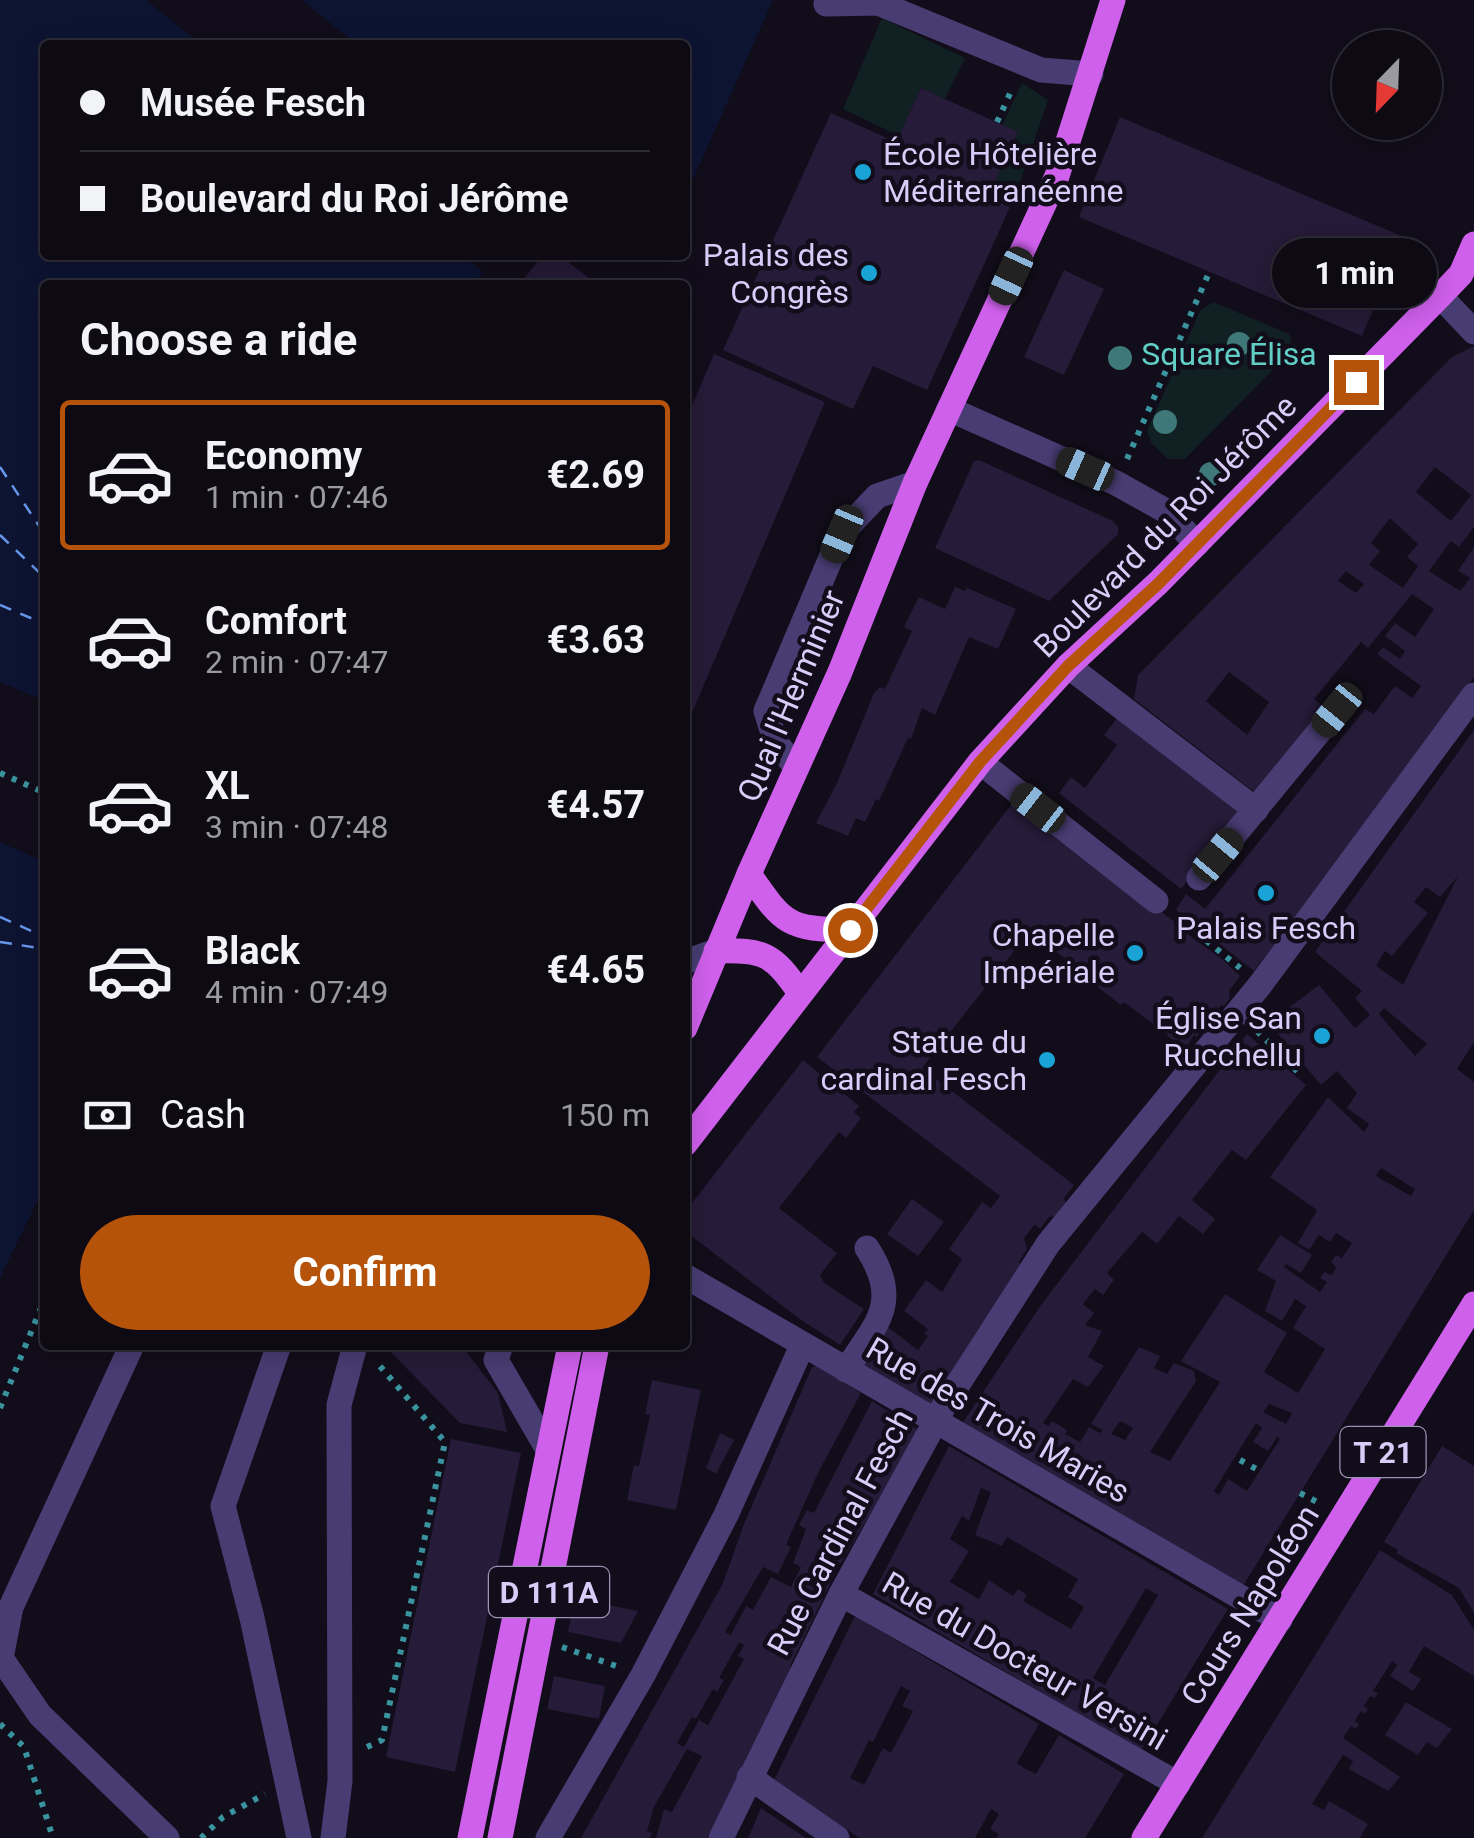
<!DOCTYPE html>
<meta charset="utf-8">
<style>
:root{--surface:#0d0a14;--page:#1b1822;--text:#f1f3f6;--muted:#9a9aa0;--line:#2d2b34;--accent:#b45309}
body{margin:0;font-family:Roboto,sans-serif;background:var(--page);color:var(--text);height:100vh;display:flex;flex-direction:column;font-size:38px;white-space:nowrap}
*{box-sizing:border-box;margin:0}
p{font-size:32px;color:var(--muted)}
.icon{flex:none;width:55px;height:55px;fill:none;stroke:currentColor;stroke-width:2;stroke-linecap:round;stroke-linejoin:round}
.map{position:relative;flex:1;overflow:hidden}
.details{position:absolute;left:40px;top:280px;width:650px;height:1070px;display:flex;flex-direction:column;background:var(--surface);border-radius:10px;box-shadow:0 5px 25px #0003,0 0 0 2px var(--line)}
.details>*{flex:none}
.banner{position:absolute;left:40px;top:40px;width:650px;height:220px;border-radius:10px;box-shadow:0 5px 25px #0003,0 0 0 2px var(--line);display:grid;align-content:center;height:220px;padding:0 40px;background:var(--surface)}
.needle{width:65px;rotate:203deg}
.buttons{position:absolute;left:1332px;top:30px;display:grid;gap:20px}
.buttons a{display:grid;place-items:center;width:110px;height:110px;border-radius:50%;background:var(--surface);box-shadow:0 5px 25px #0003,0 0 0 2px var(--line);font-size:50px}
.end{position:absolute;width:45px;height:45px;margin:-22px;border:12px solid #b45309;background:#fff;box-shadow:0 0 0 5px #fff}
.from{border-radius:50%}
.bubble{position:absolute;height:70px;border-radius:35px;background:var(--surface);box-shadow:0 5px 25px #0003,0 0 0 2px var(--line);font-size:32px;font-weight:700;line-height:70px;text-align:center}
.car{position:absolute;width:30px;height:60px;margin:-30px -15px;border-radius:12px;box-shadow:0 0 8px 2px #0007;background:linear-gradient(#222 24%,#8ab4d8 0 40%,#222 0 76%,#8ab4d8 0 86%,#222 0)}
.banner b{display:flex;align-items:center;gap:35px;height:95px;font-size:38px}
.banner b+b{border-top:2px solid var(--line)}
.banner i{width:25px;height:25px;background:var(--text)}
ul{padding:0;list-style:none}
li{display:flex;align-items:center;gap:30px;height:150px;margin:0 20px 15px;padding:0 20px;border:5px solid transparent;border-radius:10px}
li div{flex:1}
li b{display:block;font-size:38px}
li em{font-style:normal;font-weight:700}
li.active{border-color:var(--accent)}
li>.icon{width:90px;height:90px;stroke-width:1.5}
h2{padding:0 40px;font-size:45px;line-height:120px}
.pay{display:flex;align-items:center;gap:25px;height:110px;padding:0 40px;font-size:38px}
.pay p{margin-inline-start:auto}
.action{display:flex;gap:20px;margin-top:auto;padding:20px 40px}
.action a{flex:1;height:115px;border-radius:60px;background:var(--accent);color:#fff;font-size:40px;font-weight:700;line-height:115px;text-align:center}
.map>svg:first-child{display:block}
.green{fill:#112023}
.water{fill:#0d1432}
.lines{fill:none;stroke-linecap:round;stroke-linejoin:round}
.ferry{stroke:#6697ed;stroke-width:2.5;stroke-dasharray:12 10;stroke-linecap:butt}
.building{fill:#261b38;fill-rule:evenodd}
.path{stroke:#3a949f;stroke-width:6;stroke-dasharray:5 8;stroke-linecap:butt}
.minor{stroke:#483d73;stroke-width:25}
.major{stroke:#cf60ec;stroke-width:25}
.tree{fill:#3e7879}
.route{stroke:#b45309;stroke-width:12}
.poi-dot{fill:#1aa4d6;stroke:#110d1a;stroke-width:4}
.labels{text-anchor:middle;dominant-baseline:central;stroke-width:9;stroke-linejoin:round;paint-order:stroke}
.shield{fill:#110d1a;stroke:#9c93b6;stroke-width:2.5}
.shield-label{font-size:30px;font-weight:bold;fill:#d8ccf9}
.poi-label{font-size:32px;fill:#d8ccf9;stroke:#110d1a;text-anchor:end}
.park-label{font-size:32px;fill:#62cfc6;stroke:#110d1a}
.street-label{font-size:32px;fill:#d8ccf9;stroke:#110d1a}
</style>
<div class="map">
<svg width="1474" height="1838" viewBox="0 0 1474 1838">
<rect width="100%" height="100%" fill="#110d1a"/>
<g class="green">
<polygon points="882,18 965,58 945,99 921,88 899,136 843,109"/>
<polygon points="1022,83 1048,100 1015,196 993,186 1017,132 1002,125"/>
<polygon points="1213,302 1289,334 1293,349 1185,459 1168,459 1152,444 1147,431 1200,311"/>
</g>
<g class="water">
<polygon points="0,0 146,0 202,45 45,45 45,255 462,255 483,272 472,285 45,285 45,701 0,682"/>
<polygon points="302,0 773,0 685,197 685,45 357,45"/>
<polygon points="0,842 45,862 45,1185 0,1278"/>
</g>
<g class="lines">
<g class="ferry">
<polyline points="0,467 45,535"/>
<polyline points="0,535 45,578"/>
<polyline points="0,605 45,624"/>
<polyline points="0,917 45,937"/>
<polyline points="0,942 45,949"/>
</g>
</g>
<g class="building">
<polygon points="921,88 1018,132 993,186 1015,196 927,390 873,366 853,409 723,350 831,113 896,142"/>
<polygon points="1120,117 1404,237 1362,336 1079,217"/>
<polygon points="543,255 559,255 598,285 519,285"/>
<polygon points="1064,270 1104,289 1064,375 1024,357"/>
<path d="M1474,346V527L1459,547L1451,541L1429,571L1460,591L1470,578L1458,571L1474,547V677L1412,768L1254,971L1176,910L1186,894L1205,909L1365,709L1374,714L1395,686L1412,698L1421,686L1377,654L1383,647L1400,659L1405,651L1385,636L1395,623L1415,637L1434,609L1412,594L1368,648L1361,642L1314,699L1326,709L1257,794L1134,699L1138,675L1452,357ZM1435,467L1471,495L1451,521L1416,492ZM1390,518L1418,544L1407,557L1418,566L1403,588L1369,565L1380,551L1371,543ZM1346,571L1364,584L1356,593L1338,581ZM1229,672L1269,702L1247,735L1206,701Z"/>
<polygon points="714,354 825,402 685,729 685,422"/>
<polygon points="979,460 1113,521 1118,527 1118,534 1049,601 935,548 974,461"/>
<polygon points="955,587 965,591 967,588 1016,609 998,649 969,637 935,715 922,708 911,739 908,738 879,801 876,799 865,822 856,818 848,836 816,823 837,783 874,693 880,687 885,689 912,631 904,627 919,597 945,609"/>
<polygon points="1118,717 1242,814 1181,889 1059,793 1071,777 1085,788 1117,745 1104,735"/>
<path d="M1474,730V1042L1457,1069L1474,1082V1210L1243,1586L961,1425L1041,1305L1247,1034L1306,1085L1246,1160L1232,1150L1192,1200L1215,1219L1203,1234L1179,1216L1157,1244L1142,1232L1107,1273L1114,1280L1103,1295L1095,1289L1083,1304L1094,1313L1085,1325L1102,1331L1088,1357L1104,1366L1088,1387L1073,1379L1043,1423L1049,1426L1052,1421L1067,1430L1065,1434L1080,1442L1089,1427L1100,1433L1103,1430L1091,1424L1139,1347L1160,1356L1154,1368L1167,1374L1174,1363L1194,1371L1196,1381L1150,1452L1170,1461L1220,1382L1181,1361L1225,1294L1287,1333L1264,1372L1298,1393L1325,1349L1293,1328L1306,1306L1295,1299L1282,1321L1265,1311L1276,1281L1257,1270L1280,1235L1312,1255L1301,1273L1286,1264L1284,1267L1320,1292L1327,1282L1320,1278L1324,1272L1332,1275L1336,1267L1331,1262L1336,1255L1342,1258L1352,1243L1336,1233L1330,1242L1319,1235L1309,1250L1298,1243L1317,1210L1270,1177L1328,1097L1364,1132L1369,1124L1347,1108L1357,1093L1337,1071L1321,1085L1272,1027L1284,1017L1282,1014L1286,1010L1319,985L1355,1028L1370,1015L1355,998L1362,991L1315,952ZM1458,876L1403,985L1376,966L1385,951L1392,956L1428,913L1414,902L1426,887L1440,897ZM1384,1008L1427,1044L1415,1056L1379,1014ZM1381,1168L1415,1189L1411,1196L1376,1176ZM1269,1404L1292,1413L1286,1424L1263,1412ZM1120,1421L1133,1428L1125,1440L1111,1434ZM1256,1423L1262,1428L1253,1442L1268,1451L1277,1437L1280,1439L1247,1491L1228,1479L1219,1495L1214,1491Z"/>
<polygon points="1014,801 1180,926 1179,928 1222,959 1240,976 1229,991 1230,998 1224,1006 1221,1005 1204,1031 1201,1030 1197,1037 1194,1035 1186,1048 1181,1048 1164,1032 1124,1002 1121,1005 1088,980 1090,977 1029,932 922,1068 1074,1185 1064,1198 1068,1209 1064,1204 1058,1216 1049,1217 1040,1229 1035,1224 1024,1238 1027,1249 1019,1262 1024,1269 931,1408 862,1364 885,1325 918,1350 928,1336 924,1334 928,1329 904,1311 926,1280 942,1292 962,1259 949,1249 982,1202 991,1208 1000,1196 817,1057"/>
<polygon points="803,1060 859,1106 854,1112 861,1118 846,1138 839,1132 779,1208 837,1253 820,1275 824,1283 864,1309 840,1345 801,1320 685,1231 685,1212"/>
<polygon points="912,1199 944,1222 918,1256 887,1234"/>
<polygon points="384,1345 461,1345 498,1393 507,1432 460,1423"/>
<path d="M818,1366L861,1393L818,1473L786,1545L791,1547L778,1574L763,1567L725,1632L731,1635L746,1606L753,1610L771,1577L791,1587L801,1567L793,1563L806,1529L799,1525L807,1510L814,1513L872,1401L920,1431L839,1566L790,1666L793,1668L707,1838H656L664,1809L672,1812L702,1756L687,1749L654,1807L647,1831L652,1833L650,1838H581L723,1583L744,1524L812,1367ZM739,1642L744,1645L738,1656L744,1659L708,1725L699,1720L684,1747L677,1743L692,1717L696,1719L713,1689L717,1692L724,1680L719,1678Z"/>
<polygon points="652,1380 701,1390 676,1510 627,1500 634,1465 639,1466 650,1415 645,1414"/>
<polygon points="720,1433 734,1440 716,1474 706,1468"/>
<polygon points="451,1439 521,1453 455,1772 386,1757"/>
<path d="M949,1446L1228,1609L1141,1751L873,1594ZM981,1488L991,1492L975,1535L1002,1546L1007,1537L1078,1579L1068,1597L1084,1607L1071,1629L1023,1601L1027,1595L1018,1589L1013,1596L989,1580L979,1599L950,1582L969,1551L950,1539L962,1516L969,1521ZM1146,1588L1158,1595L1105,1685L1093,1678Z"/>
<polygon points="1442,1446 1474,1466 1474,1613 1459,1588 1396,1553 1398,1550 1384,1542"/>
<polygon points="1380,1550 1452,1595 1474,1630 1474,1676 1424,1646 1409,1672 1421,1679 1413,1691 1390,1676 1397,1665 1392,1661 1373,1691 1378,1693 1375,1698 1370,1696 1364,1706 1368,1709 1365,1714 1361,1711 1355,1721 1359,1724 1356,1729 1351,1726 1343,1738 1400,1777 1388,1791 1349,1769 1353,1761 1343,1755 1312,1804 1324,1810 1329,1801 1368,1824 1360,1838 1202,1838"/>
<polygon points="575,1598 638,1611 621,1643 568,1632"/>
<path d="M855,1616L1039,1724L1017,1763L1024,1768L1036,1774L1059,1735L1124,1774L1085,1838H997L999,1834L990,1829L999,1814L991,1809L975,1838H859L774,1780ZM901,1686L910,1691L902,1706L913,1711L891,1753L883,1748L864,1785L850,1778L869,1740L873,1742Z"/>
<polygon points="554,1676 605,1686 599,1719 547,1709"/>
<polygon points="1406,1702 1452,1729 1437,1748 1427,1742 1418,1755 1385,1735"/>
<polygon points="761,1808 806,1838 748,1838"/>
</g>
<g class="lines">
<g class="path">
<polyline points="997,122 1013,87"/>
<polyline points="1127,459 1208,275"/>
<polyline points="0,773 45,793"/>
<polyline points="1176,916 1240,968"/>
<polyline points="1257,1031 1299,1073"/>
<polyline points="0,1408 45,1298"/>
<polyline points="1240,1460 1260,1471"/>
<polyline points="1300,1493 1321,1504"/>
<polyline points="562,1647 616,1666"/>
<polyline points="0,1724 24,1747 53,1838"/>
<polyline points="367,1747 382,1740 445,1442 379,1365"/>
<polyline points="201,1838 223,1817 265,1794"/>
</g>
<g class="minor">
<polyline points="826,4 878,3 1041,70 1091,74"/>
<polyline points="1440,296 1474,332"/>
<polyline points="949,409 1116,483 1166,511 1197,544"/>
<polyline points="1068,666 1256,810"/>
<polyline points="980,762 1156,901"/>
<polyline points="796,767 776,743 766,711 841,534 877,496 915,483"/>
<polyline points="1199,878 1337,710"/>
<polyline points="685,962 716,951"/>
<polyline points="685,1276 1280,1620"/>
<polyline points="132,1345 11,1607 1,1658 40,1715 167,1838"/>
<polyline points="279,1345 223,1506 252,1618 299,1838"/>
<polyline points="501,1345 496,1360 547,1448"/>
<path d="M846,1370C877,1323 902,1302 867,1248"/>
<polyline points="841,1594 1178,1784"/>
<polyline points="749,1777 837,1838"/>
<polyline points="333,1838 340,1781 339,1405 355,1345"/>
<polyline points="548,1838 643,1675 726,1515 802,1346"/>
<polyline points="721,1838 841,1594 944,1406 1048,1244 1260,985 1474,695"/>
</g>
<g class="major">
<path d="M749,874C784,925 788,929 850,930"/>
<path d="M716,951C765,950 772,953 800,993"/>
<polyline points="685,1028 749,874 840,672 915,483 1057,176 1113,0"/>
<polyline points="685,1144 980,762 1068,666 1158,583 1440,296 1461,274 1474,244"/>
<polyline points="470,1838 570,1345"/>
<polyline points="500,1838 597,1345"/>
<polyline points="1144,1838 1474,1304"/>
</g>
</g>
<g class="tree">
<circle cx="1239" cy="344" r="12"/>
<circle cx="1120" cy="358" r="12"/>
<circle cx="1165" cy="422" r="12"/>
<circle cx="1211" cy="474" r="12"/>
</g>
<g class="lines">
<polyline class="route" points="850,930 980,762 1068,666 1158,584 1356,382"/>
</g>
<g class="poi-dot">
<circle cx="863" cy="172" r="10"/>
<circle cx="869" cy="273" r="10"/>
<circle cx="1266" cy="893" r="10"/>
<circle cx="1135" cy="953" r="10"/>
<circle cx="1322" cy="1036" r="10"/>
<circle cx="1047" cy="1060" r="10"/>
</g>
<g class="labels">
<g class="shield">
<rect x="1340.5" y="1427" width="85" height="50" rx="8"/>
<rect x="489" y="1567" width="120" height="50" rx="8"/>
</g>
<g class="shield-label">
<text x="1383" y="1452">T 21</text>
<text x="549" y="1592">D 111A</text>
</g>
<g class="poi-label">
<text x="883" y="154" text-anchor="start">École Hôtelière<tspan x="883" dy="37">Méditerranéenne</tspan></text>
<text x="849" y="255">Palais des<tspan x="849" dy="37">Congrès</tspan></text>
<text x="1266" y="928" text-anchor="middle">Palais Fesch</text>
<text x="1115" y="935">Chapelle<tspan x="1115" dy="37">Impériale</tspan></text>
<text x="1302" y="1018">Église San<tspan x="1302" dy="37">Rucchellu</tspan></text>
<text x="1027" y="1042">Statue du<tspan x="1027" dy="37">cardinal Fesch</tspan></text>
</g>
<g class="park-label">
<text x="1229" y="354">Square Élisa</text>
</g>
<g class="street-label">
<text transform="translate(1165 526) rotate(-45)">Boulevard du Roi Jérôme</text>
<text transform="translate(791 696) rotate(-67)">Quai l'Herminier</text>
<text transform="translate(998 1420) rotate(30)">Rue des Trois Maries</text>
<text transform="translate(840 1532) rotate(-62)">Rue Cardinal Fesch</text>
<text transform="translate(1250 1605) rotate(-58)">Cours Napoléon</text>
<text transform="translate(1025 1661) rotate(30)">Rue du Docteur Versini</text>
</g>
</g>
</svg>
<div class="buttons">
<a><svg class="needle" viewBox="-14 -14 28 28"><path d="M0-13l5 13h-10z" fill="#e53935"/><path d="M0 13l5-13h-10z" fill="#9a9aa0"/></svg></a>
</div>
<i class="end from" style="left:850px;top:930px"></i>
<i class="end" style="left:1356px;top:382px"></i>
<div class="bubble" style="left:1272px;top:238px;width:165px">1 min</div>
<i class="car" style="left:1011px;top:276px;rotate:205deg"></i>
<i class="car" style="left:1085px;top:469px;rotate:294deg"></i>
<i class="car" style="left:842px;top:534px;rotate:203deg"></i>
<i class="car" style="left:1337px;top:710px;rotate:219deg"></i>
<i class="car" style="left:1038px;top:808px;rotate:308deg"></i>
<i class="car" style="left:1218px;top:855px;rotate:40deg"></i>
<div class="banner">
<b><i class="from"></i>Musée Fesch</b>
<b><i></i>Boulevard du Roi Jérôme</b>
</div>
<section class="details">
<h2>Choose a ride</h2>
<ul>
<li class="active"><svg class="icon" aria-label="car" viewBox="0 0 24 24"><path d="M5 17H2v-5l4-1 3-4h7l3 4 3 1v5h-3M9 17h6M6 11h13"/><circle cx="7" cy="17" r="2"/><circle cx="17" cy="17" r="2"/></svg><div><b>Economy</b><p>1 min · 07:46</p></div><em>€2.69</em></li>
<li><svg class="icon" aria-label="car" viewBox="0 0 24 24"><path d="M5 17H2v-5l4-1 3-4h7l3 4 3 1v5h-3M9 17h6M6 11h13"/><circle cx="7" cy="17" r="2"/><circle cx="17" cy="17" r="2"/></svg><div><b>Comfort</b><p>2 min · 07:47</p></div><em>€3.63</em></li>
<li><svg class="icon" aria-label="car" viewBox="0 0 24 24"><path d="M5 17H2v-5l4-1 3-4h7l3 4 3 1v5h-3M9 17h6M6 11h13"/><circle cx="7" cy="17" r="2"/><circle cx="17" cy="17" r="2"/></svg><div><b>XL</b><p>3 min · 07:48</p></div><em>€4.57</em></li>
<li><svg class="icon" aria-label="car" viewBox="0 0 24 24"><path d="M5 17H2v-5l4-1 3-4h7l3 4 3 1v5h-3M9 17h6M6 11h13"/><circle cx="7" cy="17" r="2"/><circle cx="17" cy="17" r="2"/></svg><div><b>Black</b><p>4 min · 07:49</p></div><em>€4.65</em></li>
</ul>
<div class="pay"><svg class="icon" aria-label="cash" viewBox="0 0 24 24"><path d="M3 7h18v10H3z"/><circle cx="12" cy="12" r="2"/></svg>Cash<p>150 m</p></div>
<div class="action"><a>Confirm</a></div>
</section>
</div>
